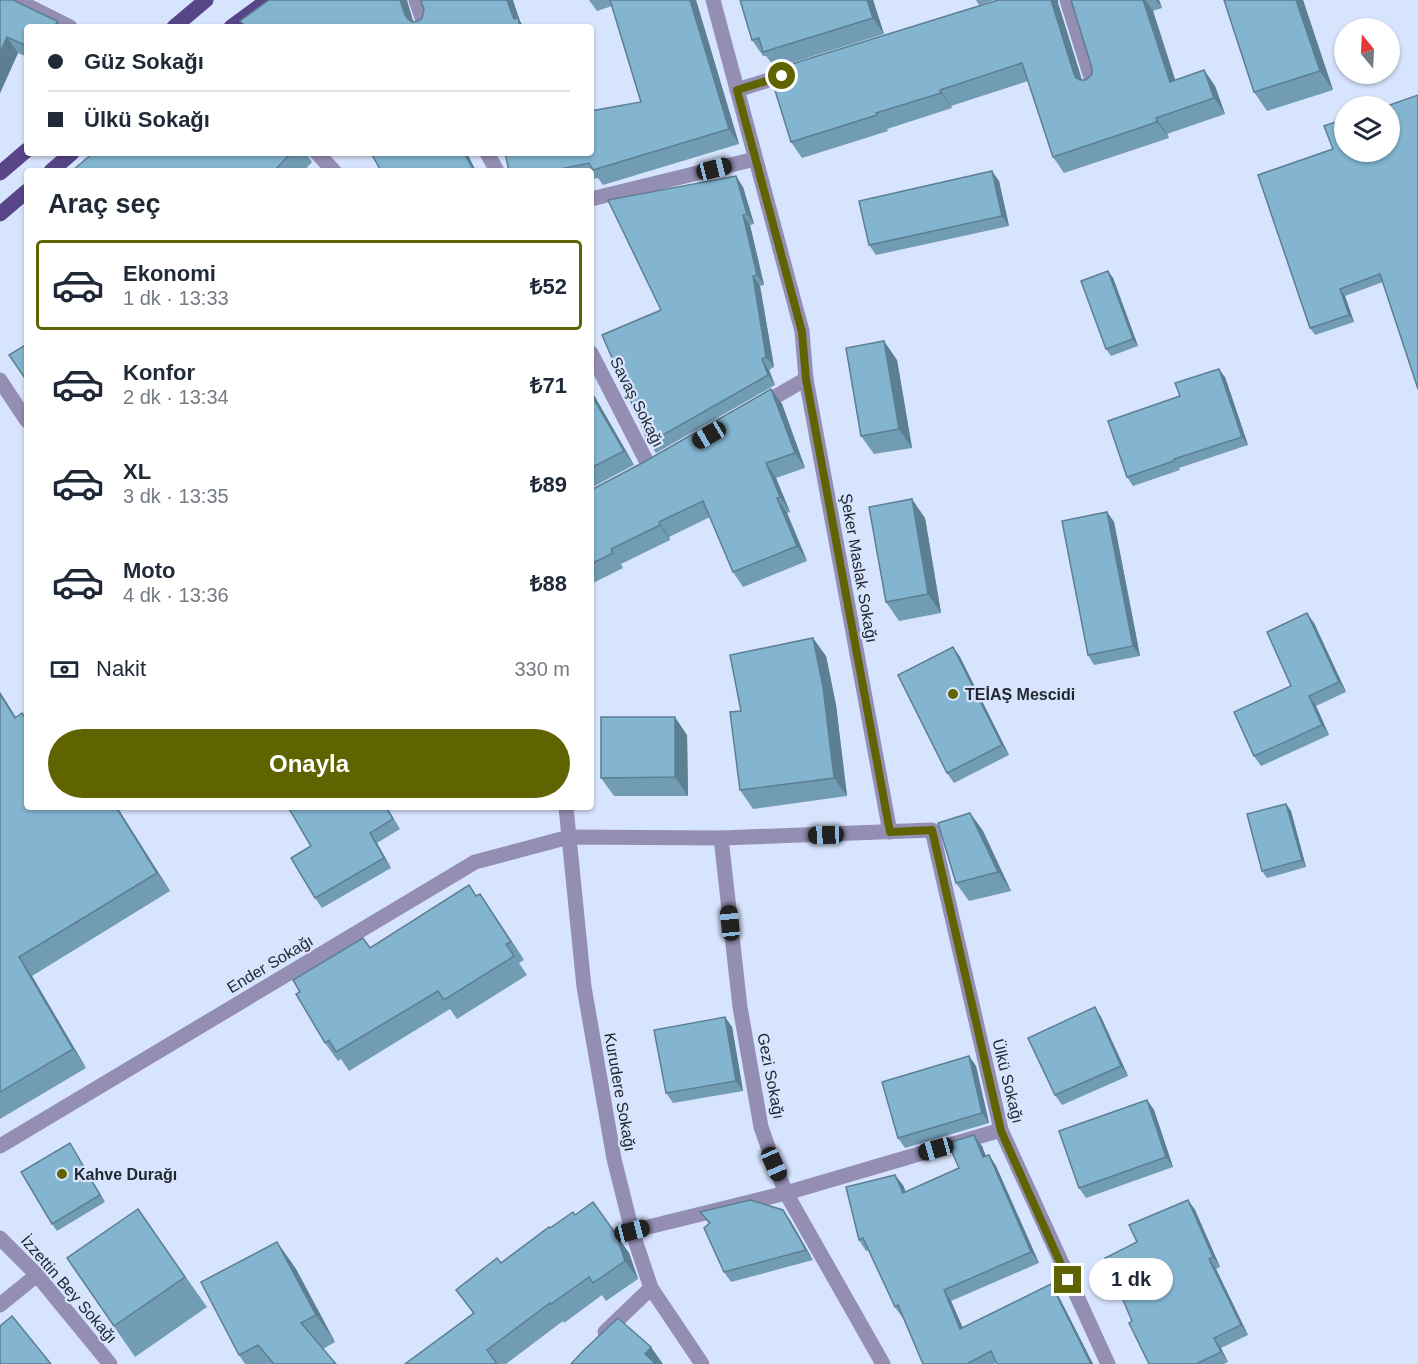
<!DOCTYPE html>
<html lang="tr">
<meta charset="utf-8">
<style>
:root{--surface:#fff;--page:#f6f6f7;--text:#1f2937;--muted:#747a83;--line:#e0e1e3;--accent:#606400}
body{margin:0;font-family:Arial,sans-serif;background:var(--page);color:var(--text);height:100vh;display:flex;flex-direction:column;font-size:22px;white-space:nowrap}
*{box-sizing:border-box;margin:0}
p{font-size:20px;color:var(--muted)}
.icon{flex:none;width:33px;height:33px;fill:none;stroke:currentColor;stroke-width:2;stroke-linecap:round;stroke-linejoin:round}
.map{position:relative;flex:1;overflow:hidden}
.details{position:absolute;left:24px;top:168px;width:570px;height:642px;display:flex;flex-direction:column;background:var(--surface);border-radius:6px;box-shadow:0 2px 4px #0004}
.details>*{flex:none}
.top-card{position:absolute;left:24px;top:24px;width:570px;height:132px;border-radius:6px;box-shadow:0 2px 4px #0004;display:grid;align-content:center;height:132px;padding:0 24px;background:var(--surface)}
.needle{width:39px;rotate:342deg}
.buttons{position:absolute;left:1334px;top:18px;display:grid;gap:12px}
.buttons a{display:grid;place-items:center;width:66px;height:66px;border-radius:50%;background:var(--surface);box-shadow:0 2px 4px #0004;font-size:30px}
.end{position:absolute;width:27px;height:27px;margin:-14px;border:8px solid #606400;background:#fff;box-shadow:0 0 0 3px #fff}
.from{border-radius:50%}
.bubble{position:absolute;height:42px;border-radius:21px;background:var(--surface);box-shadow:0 2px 4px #0004;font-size:20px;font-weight:700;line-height:42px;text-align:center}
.car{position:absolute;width:18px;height:36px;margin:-18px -9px;border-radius:8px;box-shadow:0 0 4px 2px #0007;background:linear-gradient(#222 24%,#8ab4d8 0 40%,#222 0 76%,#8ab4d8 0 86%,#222 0)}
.top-card b{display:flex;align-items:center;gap:21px;height:57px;font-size:22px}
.top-card b+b{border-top:2px solid var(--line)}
.top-card i{width:15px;height:15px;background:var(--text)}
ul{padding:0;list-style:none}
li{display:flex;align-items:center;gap:18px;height:90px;margin:0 12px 9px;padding:0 12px;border:3px solid transparent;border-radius:6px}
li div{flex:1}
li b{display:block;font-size:22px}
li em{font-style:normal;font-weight:700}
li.active{border-color:var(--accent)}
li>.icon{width:54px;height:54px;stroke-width:1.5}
h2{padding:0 24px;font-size:27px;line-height:72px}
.pay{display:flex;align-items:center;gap:15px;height:66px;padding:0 24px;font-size:22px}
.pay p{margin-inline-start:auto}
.primary-button{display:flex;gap:12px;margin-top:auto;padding:12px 24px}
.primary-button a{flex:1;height:69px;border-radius:36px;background:var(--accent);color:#fff;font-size:24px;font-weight:700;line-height:69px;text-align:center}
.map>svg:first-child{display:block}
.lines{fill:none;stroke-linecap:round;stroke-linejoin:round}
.service{stroke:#958eb4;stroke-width:15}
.minor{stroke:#958eb4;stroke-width:15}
.tertiary{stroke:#958eb4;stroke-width:15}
.primary{stroke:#574588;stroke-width:15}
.wall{fill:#719cb4}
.shaded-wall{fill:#5c7f92}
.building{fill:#83b5d1;stroke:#5c7f92;stroke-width:1.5}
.route{stroke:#606400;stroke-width:8}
.poi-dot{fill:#606400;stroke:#d7e4fd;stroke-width:2}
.labels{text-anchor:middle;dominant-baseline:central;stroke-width:4.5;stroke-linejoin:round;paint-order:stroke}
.street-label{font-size:16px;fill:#222730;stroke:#d7e4fd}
.poi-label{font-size:16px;font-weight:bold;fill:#222730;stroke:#d7e4fd;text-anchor:start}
</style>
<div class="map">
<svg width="1418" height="1364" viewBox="0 0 1418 1364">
<rect width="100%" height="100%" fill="#d7e4fd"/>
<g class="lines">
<g class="service">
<polyline points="16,0 70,27"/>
<polyline points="0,380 27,421"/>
</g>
<g class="minor">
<polyline points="416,0 425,27"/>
<polyline points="713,0 802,331 806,379 890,832"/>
<polyline points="1067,0 1094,87"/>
<polyline points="737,90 791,73"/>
<polyline points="317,153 334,171"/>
<polyline points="487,153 497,171"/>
<polyline points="591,199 755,159"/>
<polyline points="591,353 650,468"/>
<polyline points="759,406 806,379"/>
<polyline points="566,807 584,987 614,1159 632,1231 651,1288 702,1364"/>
<polyline points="721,838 740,1007 761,1127 774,1164 786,1193 883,1364"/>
<polyline points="0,1146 475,862 569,837 721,838 932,830 1001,1130 1108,1364"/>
<polyline points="632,1231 786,1193 1001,1130"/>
<polyline points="0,1305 37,1275"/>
<polyline points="605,1332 651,1288"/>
</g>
<polyline class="tertiary" points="0,1238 37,1275 110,1364"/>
<g class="primary">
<polyline points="174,27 206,0"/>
<polyline points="231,27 268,0"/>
<polyline points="51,171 72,153"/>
<polyline points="0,173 27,150"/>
<polyline points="0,214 27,191"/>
</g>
</g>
<g class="wall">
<polygon points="0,0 57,21 62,27 27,27 27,57 18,53 0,93"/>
<polygon points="589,0 696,0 739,144 603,185 598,178 591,179 591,171 509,171 641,102 612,6 597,11"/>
<polygon points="740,0 873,0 884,34 775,68 766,56 763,56 752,40"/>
<polygon points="976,0 994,0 979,5"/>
<polygon points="1058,0 1058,3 1082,80 1086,80 1092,74 1092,68 1071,0 1159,0 1162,8 1153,11 1175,80 1204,70 1215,86 1225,114 1167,134 1169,138 1064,173 1053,157 1028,81 951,106 952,108 887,129 888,131 802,158 791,142"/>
<polygon points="1303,0 1333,90 1267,111 1254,92"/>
<polygon points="1333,149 1383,282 1345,296 1354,322 1315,335 1310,328"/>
<polygon points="93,153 308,153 308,156 312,162 304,171 72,171"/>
<polygon points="999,181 1009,226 876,255 869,245"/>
<polygon points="743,187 754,224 750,225 764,285 760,286 774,367 769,370 775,385 656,453 649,443 661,310"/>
<polygon points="1108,271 1113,278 1138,346 1111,356 1106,349"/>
<polygon points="897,360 912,448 874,454 861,436"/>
<polygon points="1225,377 1248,445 1179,468 1180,470 1133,486 1127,477 1180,396"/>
<polygon points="771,389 782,404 805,468 776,478 790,512 787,513 807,561 743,587 733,572 710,517 669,537 670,540 621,564 623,568 591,584 591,490 644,462"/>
<polygon points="591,390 634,465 591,488"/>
<polygon points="1107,512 1114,522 1140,656 1094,665 1088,655"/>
<polygon points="925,518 941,613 899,621 886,602"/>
<polygon points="1314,623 1346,692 1316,706 1329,735 1261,766 1254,756 1291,686"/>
<polygon points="953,647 960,657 1009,755 954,783 947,773"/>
<polygon points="826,656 836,705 847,796 753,809 740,790 741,711"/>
<polygon points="0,692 16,717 22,713 27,720 27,807 117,807 170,891 32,976 86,1068 0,1119"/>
<polygon points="687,735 688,796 614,796 601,778"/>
<polygon points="1286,804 1291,811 1306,867 1267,878 1262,871"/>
<polygon points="288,807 387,807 400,829 377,843 391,868 322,908 315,898 311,846"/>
<polygon points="970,813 983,831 1011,891 969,901 956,883"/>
<polygon points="480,894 524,960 519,963 527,975 457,1019 450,1009 349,1071 341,1059 338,1061 325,1043 300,992 370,947"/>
<polygon points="725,1017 732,1027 743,1091 673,1103 666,1093"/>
<polygon points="1101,1017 1128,1076 1062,1105 1055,1095"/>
<polygon points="969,1056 976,1066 989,1123 905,1148 898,1138"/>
<polygon points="1147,1100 1154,1110 1173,1167 1086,1198 1079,1188"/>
<polygon points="974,1135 982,1146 986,1156 989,1155 996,1166 1039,1263 951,1301 963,1328 1051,1284 1058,1295 1093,1364 997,1364 997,1362 994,1364 923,1364 903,1317 902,1317 895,1307 869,1250 866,1251 859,1240 903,1185 906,1192 959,1168"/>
<polygon points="70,1143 105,1202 57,1231 52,1224"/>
<polygon points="1188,1200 1195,1210 1220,1267 1216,1269 1248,1335 1221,1348 1228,1362 1224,1364 1149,1364 1132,1321 1137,1242"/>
<polygon points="138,1209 207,1307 135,1357 67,1258"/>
<polygon points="783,1210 790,1220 813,1260 731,1282 724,1272 709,1224 700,1212"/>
<polygon points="575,1215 629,1253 638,1279 606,1301 602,1295 564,1323 563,1321 506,1364 405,1364 473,1313 456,1290 501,1263 550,1228"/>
<polygon points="277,1242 296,1269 335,1342 323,1349 336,1364 245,1364 239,1355"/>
</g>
<g class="shaded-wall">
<polygon points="400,0 407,0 415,27 413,27 405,15"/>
<polygon points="507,0 513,0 520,21 524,27 519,27 514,19"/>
<polygon points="690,0 696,0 739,144 729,129"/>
<polygon points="867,0 873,0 884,34 873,18"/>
<polygon points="1051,0 1058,0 1058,3 1085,90 1074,74"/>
<polygon points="1143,0 1145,0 1153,11 1181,98 1170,82"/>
<polygon points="1156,0 1159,0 1162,8"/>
<polygon points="1296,0 1303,0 1333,90 1320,71"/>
<polygon points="57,21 62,27 55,27"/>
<polygon points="7,37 18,53 0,93 0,53"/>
<polygon points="1204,70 1215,86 1225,114 1214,98"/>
<polygon points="940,90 951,106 952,108 941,93"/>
<polygon points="1156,118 1167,134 1169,138 1157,122"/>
<polygon points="464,153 467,153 476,171 474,171"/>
<polygon points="992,171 999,181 1009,226 1002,216"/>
<polygon points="736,176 743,187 754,224 747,214"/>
<polygon points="743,215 750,225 764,285 757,275"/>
<polygon points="1108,271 1113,278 1138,346 1133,339"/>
<polygon points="753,276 760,286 774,367 766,357"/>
<polygon points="1340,289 1345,296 1354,322 1349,315"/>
<polygon points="884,341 897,360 912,448 899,429"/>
<polygon points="762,359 769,370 775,385 768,375"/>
<polygon points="1219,369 1225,377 1248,445 1242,437"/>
<polygon points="771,389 782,404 805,468 795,453"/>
<polygon points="591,390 634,465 624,451 591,394"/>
<polygon points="766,463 776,478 790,512 780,497"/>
<polygon points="777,498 787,513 807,561 797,546"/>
<polygon points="912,499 925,518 941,613 928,594"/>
<polygon points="1107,512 1114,522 1140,656 1133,646"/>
<polygon points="659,522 669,537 670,540 660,525"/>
<polygon points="1307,613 1314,623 1346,692 1339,682"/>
<polygon points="813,638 826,656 836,705 847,796 834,778"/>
<polygon points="953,647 960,657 1009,755 1002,745"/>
<polygon points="0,692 27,736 0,694"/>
<polygon points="1309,696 1316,706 1329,735 1322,725"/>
<polygon points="675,717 687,735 688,796 675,777"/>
<polygon points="1286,804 1291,811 1306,867 1302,860"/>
<polygon points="116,807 117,807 170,891 157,873"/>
<polygon points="970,813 983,831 1011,891 998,872"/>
<polygon points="370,833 377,843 391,868 384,858"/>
<polygon points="480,894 493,913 524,960 511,942"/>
<polygon points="19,957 32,976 86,1068 73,1049"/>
<polygon points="1095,1007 1101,1017 1128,1076 1121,1066"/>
<polygon points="725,1017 732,1027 743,1091 736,1081"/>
<polygon points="969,1056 976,1066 989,1123 982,1113"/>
<polygon points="1147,1100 1154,1110 1173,1167 1166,1157"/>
<polygon points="974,1135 982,1146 990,1168 983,1157"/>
<polygon points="70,1143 74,1150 105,1202 100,1195"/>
<polygon points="989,1155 996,1166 1039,1263 1031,1252"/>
<polygon points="895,1175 903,1185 910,1204 903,1193"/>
<polygon points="1188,1200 1195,1210 1220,1267 1213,1257"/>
<polygon points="783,1210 790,1220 813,1260 806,1250"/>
<polygon points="616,1234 629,1253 638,1279 625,1261"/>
<polygon points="277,1242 296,1269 335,1342 316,1315"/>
<polygon points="1209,1259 1216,1269 1248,1335 1241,1325"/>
<polygon points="1051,1284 1058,1295 1093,1364 1091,1364"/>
<polygon points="944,1290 951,1301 968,1340 960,1329"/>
<polygon points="1214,1338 1221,1348 1228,1362 1221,1352"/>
<polygon points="651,1347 663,1364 652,1364 645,1354"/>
</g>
<g class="building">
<polygon points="0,0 13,0 57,21 55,27 27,27 27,46 7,37 0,53"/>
<polygon points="269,0 400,0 405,15 408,19 412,22 418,21 422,18 424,10 421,0 507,0 514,19 518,18 520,27 246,27 240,21"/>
<polygon points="610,0 690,0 729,129 593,170 589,163 551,171 509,171 505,153 591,153 591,111 641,102"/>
<polygon points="740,0 867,0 873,18 763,52 759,38 752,40"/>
<polygon points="998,0 1051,0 1074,74 1076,78 1080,80 1086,80 1092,74 1092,68 1071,0 1143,0 1170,82 1204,70 1214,98 1156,118 1157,122 1053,157 1022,63 940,90 941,93 876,113 877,115 791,142 769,71"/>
<polygon points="1224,0 1296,0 1320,71 1254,92"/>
<polygon points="1418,95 1418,389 1380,274 1340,289 1349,315 1310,328 1258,175 1333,149 1324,126 1344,119 1344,152 1389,152 1389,106 1387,106"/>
<polygon points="93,153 291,153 274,171 72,171"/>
<polygon points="371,153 464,153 474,171 381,171"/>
<polygon points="992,171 1002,216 869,245 859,201"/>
<polygon points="736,176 747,214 743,215 757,275 753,276 766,357 762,359 768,375 649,443 602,335 661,310 608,200"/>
<polygon points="1108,271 1133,339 1106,349 1081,281"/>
<polygon points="884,341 899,429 861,436 846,348"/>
<polygon points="27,344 27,381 9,355"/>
<polygon points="1219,369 1242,437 1174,459 1174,461 1127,477 1108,421 1180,396 1175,383"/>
<polygon points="771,389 795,453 766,463 780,497 777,498 797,546 733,572 703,501 659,522 660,525 611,549 613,553 591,564 591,490 644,462"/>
<polygon points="591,394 624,451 591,468"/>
<polygon points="912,499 928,594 886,602 869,507"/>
<polygon points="1107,512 1133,646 1088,655 1062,521"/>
<polygon points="1307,613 1339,682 1309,696 1322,725 1254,756 1234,712 1291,686 1267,632"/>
<polygon points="813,638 823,687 834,778 740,790 730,712 741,711 730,655"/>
<polygon points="953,647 1002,745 947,773 898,675"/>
<polygon points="0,694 15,718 22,713 27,721 27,807 116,807 157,873 19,957 73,1049 0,1092"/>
<polygon points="601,717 675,717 675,777 601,778"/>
<polygon points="1286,804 1302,860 1262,871 1247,814"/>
<polygon points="288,807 386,807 393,819 370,833 384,858 315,898 291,858 311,846"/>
<polygon points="970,813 998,872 956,883 938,823"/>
<polygon points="469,885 476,896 480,894 511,942 506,944 514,956 444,1000 438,991 336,1052 329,1040 325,1043 296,994 300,992 293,980 363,938 370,948"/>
<polygon points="1095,1007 1121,1066 1055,1095 1028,1038"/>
<polygon points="725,1017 736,1081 666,1093 654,1030"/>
<polygon points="969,1056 982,1113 898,1138 882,1082"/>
<polygon points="1147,1100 1166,1157 1079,1188 1059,1131"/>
<polygon points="974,1135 983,1157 989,1155 1031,1252 944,1290 960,1329 1051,1284 1091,1364 997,1364 991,1351 967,1364 923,1364 898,1305 895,1307 863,1238 859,1240 846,1187 895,1175 903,1193 959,1168 948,1143"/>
<polygon points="70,1143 100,1195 52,1224 21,1172"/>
<polygon points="750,1200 783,1210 806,1250 724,1272 704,1228 710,1223 700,1212"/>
<polygon points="1188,1200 1213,1257 1209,1259 1241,1325 1214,1338 1221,1352 1196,1364 1149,1364 1129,1323 1132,1321 1105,1258 1137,1242 1129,1225"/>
<polygon points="593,1202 616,1234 625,1261 593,1283 589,1277 551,1304 550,1303 487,1350 497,1364 405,1364 474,1313 456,1290 497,1258 501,1263 549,1227 550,1228 573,1212 575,1215"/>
<polygon points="138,1209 185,1277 114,1326 67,1258"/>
<polygon points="277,1242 316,1315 301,1323 336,1364 274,1364 258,1345 239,1355 201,1282"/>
<polygon points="12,1316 51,1364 0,1364 0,1326"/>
<polygon points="618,1318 651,1347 645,1354 656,1364 571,1364 583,1351"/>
</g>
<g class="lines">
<polyline class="route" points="782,76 737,90 802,332 806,379 890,832 932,830 1001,1131 1068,1280"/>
</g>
<g class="poi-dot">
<circle cx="953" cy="694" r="6"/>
<circle cx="62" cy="1174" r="6"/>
</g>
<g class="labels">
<g class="street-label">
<text transform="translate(637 402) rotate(63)">Savaş Sokağı</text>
<text transform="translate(859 568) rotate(80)">Şeker Maslak Sokağı</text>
<text transform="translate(270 964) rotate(-31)">Ender Sokağı</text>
<text transform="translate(771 1076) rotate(79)">Gezi Sokağı</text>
<text transform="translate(1008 1081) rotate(76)">Ülkü Sokağı</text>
<text transform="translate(620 1092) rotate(80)">Kurudere Sokağı</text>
<text transform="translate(69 1289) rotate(49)">İzzettin Bey Sokağı</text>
</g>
<g class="poi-label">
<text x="965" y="694">TEİAŞ Mescidi</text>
<text x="74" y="1174">Kahve Durağı</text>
</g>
</g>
</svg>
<div class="buttons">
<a><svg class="needle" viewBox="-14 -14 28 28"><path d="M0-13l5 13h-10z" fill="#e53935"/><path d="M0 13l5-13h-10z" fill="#747a83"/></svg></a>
<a><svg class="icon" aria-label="layers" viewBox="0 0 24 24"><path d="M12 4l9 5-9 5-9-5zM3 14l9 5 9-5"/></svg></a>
</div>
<i class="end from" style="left:782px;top:76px"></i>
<i class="end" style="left:1068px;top:1280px"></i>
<div class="bubble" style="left:1089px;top:1258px;width:84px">1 dk</div>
<i class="car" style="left:714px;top:169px;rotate:76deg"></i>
<i class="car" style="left:709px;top:435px;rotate:240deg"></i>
<i class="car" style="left:826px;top:835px;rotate:268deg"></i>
<i class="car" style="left:730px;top:923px;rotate:354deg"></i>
<i class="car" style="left:936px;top:1149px;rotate:254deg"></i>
<i class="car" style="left:774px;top:1164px;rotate:156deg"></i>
<i class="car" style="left:632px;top:1231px;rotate:76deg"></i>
<div class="top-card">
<b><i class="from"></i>Güz Sokağı</b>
<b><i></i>Ülkü Sokağı</b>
</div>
<section class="details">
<h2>Araç seç</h2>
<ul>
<li class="active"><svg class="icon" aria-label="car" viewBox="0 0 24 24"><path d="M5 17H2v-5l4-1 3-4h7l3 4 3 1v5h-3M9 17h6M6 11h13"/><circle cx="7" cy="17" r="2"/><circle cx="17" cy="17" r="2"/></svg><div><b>Ekonomi</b><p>1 dk · 13:33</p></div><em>₺52</em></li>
<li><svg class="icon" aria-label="car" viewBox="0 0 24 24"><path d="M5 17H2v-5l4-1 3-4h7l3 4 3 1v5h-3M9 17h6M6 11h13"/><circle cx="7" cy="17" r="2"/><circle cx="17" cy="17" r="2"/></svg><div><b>Konfor</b><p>2 dk · 13:34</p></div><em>₺71</em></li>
<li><svg class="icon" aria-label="car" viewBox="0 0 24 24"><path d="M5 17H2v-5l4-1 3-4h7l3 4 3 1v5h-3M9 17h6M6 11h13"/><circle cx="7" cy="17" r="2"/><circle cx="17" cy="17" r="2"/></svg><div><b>XL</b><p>3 dk · 13:35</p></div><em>₺89</em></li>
<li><svg class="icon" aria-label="car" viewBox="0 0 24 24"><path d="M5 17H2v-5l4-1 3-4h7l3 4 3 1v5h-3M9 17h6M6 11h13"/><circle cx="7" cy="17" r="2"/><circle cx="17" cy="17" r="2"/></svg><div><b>Moto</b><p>4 dk · 13:36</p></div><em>₺88</em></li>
</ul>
<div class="pay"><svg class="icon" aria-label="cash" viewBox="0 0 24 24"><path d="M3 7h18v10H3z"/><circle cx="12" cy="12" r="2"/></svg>Nakit<p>330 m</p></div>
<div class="primary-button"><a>Onayla</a></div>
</section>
</div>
